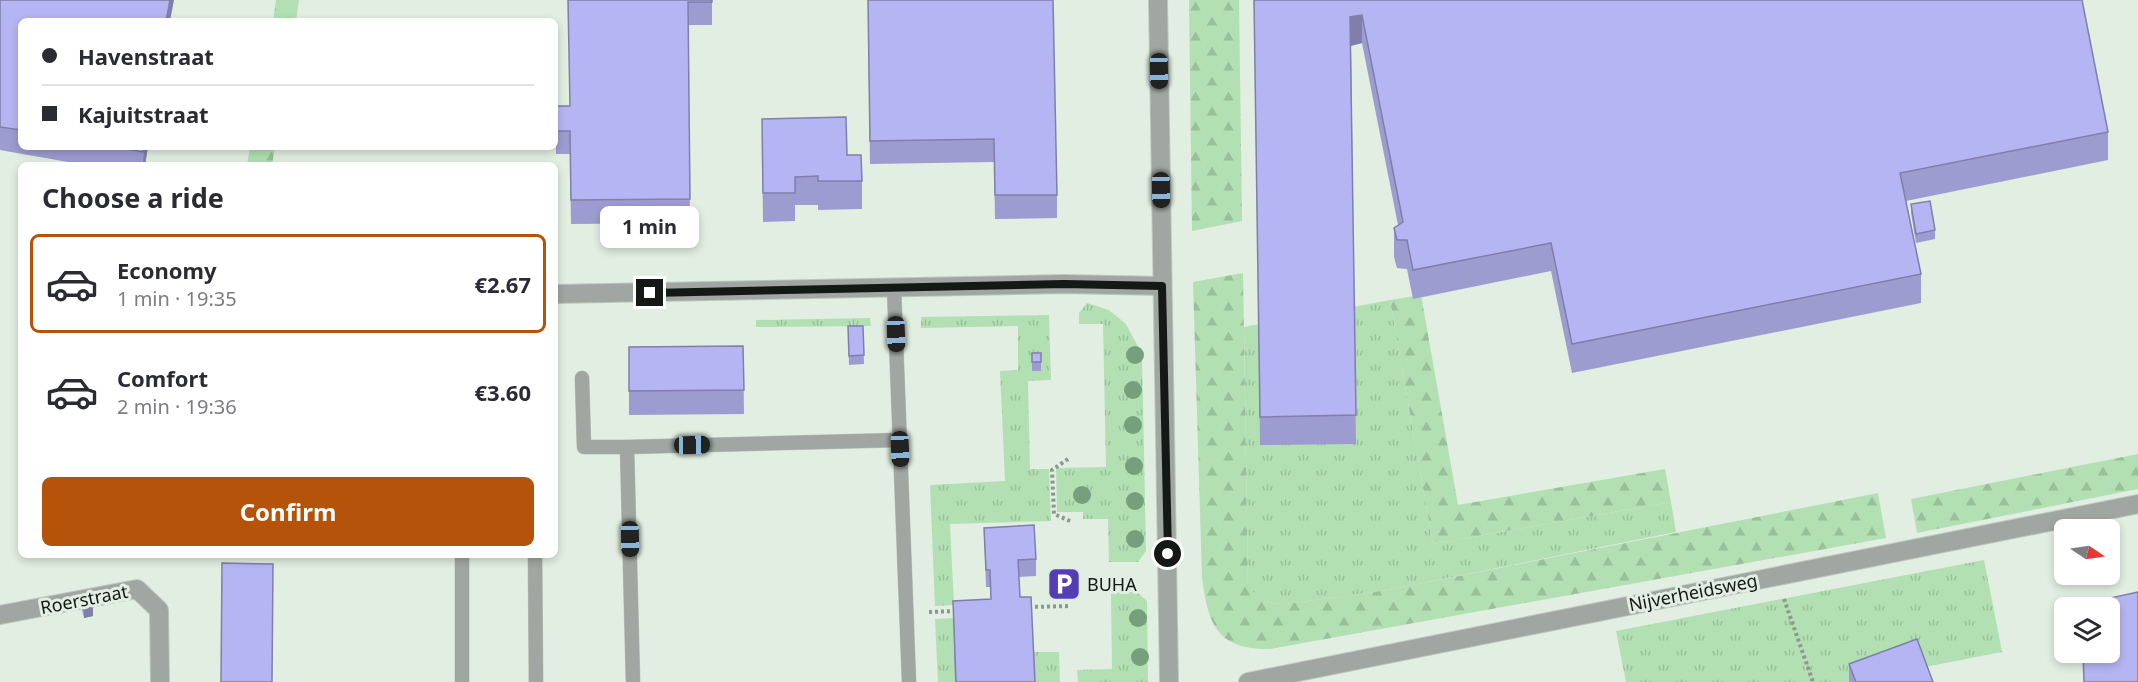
<!DOCTYPE html>
<meta charset="utf-8">
<style>
:root{--surface:#fff;--page:#f7f7f7;--text:#2b2b33;--muted:#7c7c81;--line:#e1e1e2;--accent:#b45309}
body{margin:0;font-family:"Noto Sans",sans-serif;background:var(--page);color:var(--text);height:100vh;display:flex;flex-direction:column;font-size:22px;white-space:nowrap}
*{box-sizing:border-box;margin:0}
p{font-size:20px;color:var(--muted)}
.icon{flex:none;width:33px;height:33px;fill:none;stroke:currentColor;stroke-width:2;stroke-linecap:round;stroke-linejoin:round}
.map{position:relative;flex:1;overflow:hidden}
.panel{position:absolute;left:18px;top:162px;width:540px;height:396px;display:flex;flex-direction:column;background:var(--surface);border-radius:9px;box-shadow:0 3px 9px #0003}
.panel>*{flex:none}
.guide{position:absolute;left:18px;top:18px;width:540px;height:132px;border-radius:9px;box-shadow:0 3px 9px #0003;display:grid;align-content:center;height:132px;padding:0 24px;background:var(--surface)}
.needle{width:39px;rotate:103deg}
.controls{position:absolute;left:2054px;top:519px;display:grid;gap:12px}
.controls a{display:grid;place-items:center;width:66px;height:66px;border-radius:9px;background:var(--surface);box-shadow:0 3px 9px #0003;font-size:30px}
.end{position:absolute;width:27px;height:27px;margin:-14px;border:8px solid #151915;background:#fff;box-shadow:0 0 0 3px #fff}
.from{border-radius:50%}
.bubble{position:absolute;height:42px;border-radius:9px;background:var(--surface);box-shadow:0 3px 9px #0003;font-size:20px;font-weight:700;line-height:42px;text-align:center}
.car{position:absolute;width:18px;height:36px;margin:-18px -9px;border-radius:8px;box-shadow:0 0 4px 2px #0007;background:linear-gradient(#222 24%,#8ab4d8 0 40%,#222 0 76%,#8ab4d8 0 86%,#222 0)}
.guide b{display:flex;align-items:center;gap:21px;height:57px;font-size:22px}
.guide b+b{border-top:2px solid var(--line)}
.guide i{width:15px;height:15px;background:var(--text)}
ul{padding:0;list-style:none}
li{display:flex;align-items:center;gap:18px;height:99px;margin:0 12px 9px;padding:0 12px;border:3px solid transparent;border-radius:9px}
li div{flex:1}
li b{display:block;font-size:22px}
li em{font-style:normal;font-weight:700}
li.current{border-color:var(--accent)}
li>.icon{width:54px;height:54px;stroke-width:1.5}
h2{padding:0 24px;font-size:27px;line-height:72px}
.button{display:flex;gap:12px;margin-top:auto;padding:12px 24px}
.button a{flex:1;height:69px;border-radius:9px;background:var(--accent);color:#fff;font-size:24px;font-weight:700;line-height:69px;text-align:center}
.map>svg:first-child{display:block}
.grass{fill:url(#grass-tufts)}
.forest{fill:url(#forest-firs)}
.lines{fill:none;stroke-linecap:round;stroke-linejoin:round}
.service-casing{stroke:#bcc8bc;stroke-width:15}
.minor-casing{stroke:#bcc8bc;stroke-width:20}
.tertiary-casing{stroke:#bcc8bc;stroke-width:20}
.path{stroke:#8d978d;stroke-width:4;stroke-dasharray:3 3;stroke-linecap:butt}
.service{stroke:#a0a6a1;stroke-width:14}
.minor{stroke:#a0a6a1;stroke-width:18}
.tertiary{stroke:#a0a6a1;stroke-width:18}
.tree{fill:#76a07b}
.wall{fill:#9d9cd1}
.shaded-wall{fill:#7f7faa}
.building{fill:#b6b5f3;stroke:#7f7faa;stroke-width:1.5}
.route{stroke:#151915;stroke-width:8}
.labels{text-anchor:middle;dominant-baseline:central;stroke-width:6;stroke-linejoin:round;paint-order:stroke}
.poi-label{font-size:18px;fill:#151915;stroke:#e1eee1;text-anchor:start}
.street-label{font-size:18px;fill:#151915;stroke:#e1eee1}
</style>
<div class="map">
<svg width="2138" height="682" viewBox="0 0 2138 682">
<defs>
<pattern id="grass-tufts" width="24" height="20" patternUnits="userSpaceOnUse" patternTransform="scale(1.5)"><rect width="24" height="20" fill="#b2e0b3"/><path d="M3 7l-1-3M5 7V3M7 7l1-3M15 17l-1-3M17 17v-4M19 17l1-3" fill="none" stroke="#98c099"/></pattern>
<pattern id="forest-firs" width="22" height="20" patternUnits="userSpaceOnUse" patternTransform="scale(1.5)"><rect width="22" height="20" fill="#b2e0b3"/><path d="M5 1l3.5 6h-7zM16 11l3.5 6h-7z" fill="#98c099"/></pattern>
</defs>
<rect width="100%" height="100%" fill="#e1eee1"/>
<g class="grass">
<path d="M1390,300L1433,544L1671,502L1676,532L1388,590L1286,604C1268,604 1260,600 1248,587L1244,327Z"/>
<polygon points="1087,303 1109,310 1126,324 1142,354 1146,551 1138,562 1109,562 1108,519 1083,519 1083,512 1057,512 1056,468 1106,467 1103,324 1079,324 1079,313"/>
<polygon points="1049,315 1051,380 1028,381 1030,469 1049,469 1051,521 950,524 954,605 935,606 930,485 1005,481 1000,371 1018,370 1018,326 921,328 921,317"/>
<polygon points="870,318 871,326 756,327 756,320"/>
<polygon points="1984,560 2002,652 1848,682 1626,682 1616,631"/>
<polygon points="1111,592 1137,592 1147,601 1148,682 1078,682 1077,670 1112,669"/>
<polygon points="953,618 956,682 938,682 935,619"/>
<polygon points="1033,652 1059,652 1060,682 1034,682"/>
</g>
<g class="forest">
<polygon points="276,0 299,0 296,21 273,21"/>
<polygon points="1189,0 1239,0 1242,221 1192,231"/>
<polygon points="250,147 275,147 272,165 247,165"/>
<path d="M1243,273L1248,586C1260,600 1268,604 1286,604L1388,590L1878,493L1886,538L1270,649C1216,650 1208,623 1202,577L1193,282Z"/>
<polygon points="1421,295 1458,505 1665,469 1671,502 1433,544 1390,300"/>
<polygon points="2138,454 2138,489 1917,533 1911,499"/>
</g>
<g class="lines">
<defs>
<g id="service">
<polyline points="894,288 909,682"/>
<polyline points="582,378 584,447 627,447"/>
<polyline points="462,555 462,682"/>
<polyline points="535,555 536,682"/>
<polyline points="633,682 627,447 899,440"/>
</g>
<g id="minor">
<polyline points="555,294 1064,284 1162,286"/>
<polyline points="0,615 137,589 159,610 160,682"/>
<polyline points="1248,682 2138,504"/>
</g>
<polyline id="tertiary" points="1158,0 1169,682"/>
</defs>
<use href="#service" class="service-casing"/>
<use href="#minor" class="minor-casing"/>
<use href="#tertiary" class="tertiary-casing"/>
<g class="path">
<polyline points="1068,459 1052,470 1054,514 1070,521"/>
<polyline points="1784,599 1813,682"/>
<polyline points="1029,607 1071,606"/>
<polyline points="929,612 957,611"/>
</g>
<use href="#service" class="service"/>
<use href="#minor" class="minor"/>
<use href="#tertiary" class="tertiary"/>
</g>
<g class="tree">
<circle cx="1135" cy="355" r="9"/>
<circle cx="1133" cy="390" r="9"/>
<circle cx="1133" cy="425" r="9"/>
<circle cx="1134" cy="466" r="9"/>
<circle cx="1082" cy="495" r="9"/>
<circle cx="1135" cy="501" r="9"/>
<circle cx="1135" cy="539" r="9"/>
<circle cx="1138" cy="618" r="9"/>
<circle cx="1140" cy="657" r="9"/>
</g>
<g class="wall">
<polygon points="0,0 21,21 21,147 148,147 145,165 85,165 0,150"/>
<polygon points="568,0 712,0 712,25 688,25 690,223 571,224 570,154 556,154 556,106 570,106"/>
<polygon points="1254,0 2108,132 2108,160 1906,201 1921,274 1921,303 1572,373 1551,271 1413,299 1407,269 1397,268 1394,257 1394,228 1398,225 1362,43 1351,46 1356,444 1260,445"/>
<polygon points="868,22 1057,195 1057,218 995,219 994,162 870,164"/>
<polygon points="762,147 847,155 862,181 862,209 818,210 818,205 795,205 795,221 763,222"/>
<polygon points="1911,204 1935,230 1935,239 1916,243 1911,213"/>
<polygon points="848,326 863,326 864,364 849,365"/>
<polygon points="743,346 744,414 629,415 629,347"/>
<polygon points="1032,353 1041,362 1041,371 1032,371"/>
<polygon points="984,528 1036,559 1036,576 1019,577 1020,597 1035,682 955,682 953,601 991,599 990,587 986,587"/>
<polygon points="82,601 93,616 84,618 82,610"/>
<polygon points="1849,664 1933,682 1849,682"/>
</g>
<g class="shaded-wall">
<polygon points="170,0 174,0 170,21 166,21"/>
<polygon points="1362,15 1362,43 1350,46 1350,17"/>
<polygon points="144,147 148,147 145,165 143,165"/>
<polygon points="93,607 93,616 84,618 84,610"/>
</g>
<g class="building">
<polygon points="0,0 170,0 166,21 21,21 21,130 0,127"/>
<polygon points="568,0 712,0 712,2 688,2 690,199 571,200 570,131 556,131 556,106 570,106"/>
<polygon points="868,0 1053,0 1057,195 995,195 994,139 870,141"/>
<polygon points="1254,0 2082,0 2108,132 1900,173 1921,274 1572,344 1551,243 1413,270 1407,240 1397,240 1394,228 1403,222 1362,15 1350,17 1356,415 1260,417"/>
<polygon points="846,117 847,155 861,155 862,181 818,181 818,176 795,177 795,193 763,193 762,119"/>
<polygon points="115,147 144,147 143,152"/>
<polygon points="1930,201 1935,230 1916,234 1911,204"/>
<polygon points="848,326 863,326 864,355 849,356"/>
<polygon points="743,346 744,390 629,391 629,347"/>
<rect x="1032" y="353" width="9" height="9"/>
<polygon points="1034,525 1036,559 1018,560 1020,597 1031,597 1035,682 956,682 953,601 991,599 990,570 986,570 984,528"/>
<polygon points="222,563 273,564 272,682 221,682"/>
<polygon points="2138,592 2138,682 2084,682 2083,652 2109,652 2109,608 2083,608 2083,604"/>
<polygon points="91,599 93,607 84,610 82,601"/>
<polygon points="1917,639 1933,682 1856,682 1849,664"/>
</g>
<g class="lines">
<polyline class="route" points="650,293 1064,284 1162,286 1168,554"/>
</g>
<defs>
<symbol id="parking-square" viewBox="-11 -11 22 22"><rect x="-9" y="-9" width="18" height="18" rx="4" fill="#533eb5" stroke="#e1eee1"/><path d="M-3.5-5.5H1a3.5 3.5 0 0 1 0 7H-1V5.5H-3.5ZM-1-3.4V-.6H.8a1.4 1.4 0 0 0 0-2.8Z" fill="#fff"/></symbol>
</defs>
<g fill-rule="evenodd">
<use href="#parking-square" x="1045" y="565" width="38" height="38"/>
</g>
<g class="labels">
<g class="poi-label">
<text x="1087" y="584">BUHA</text>
</g>
<g class="street-label">
<text transform="translate(1693 592) rotate(-11)">Nijverheidsweg</text>
<text transform="translate(84 599) rotate(-11)">Roerstraat</text>
</g>
</g>
</svg>
<div class="controls">
<a><svg class="needle" viewBox="-14 -14 28 28"><path d="M0-13l5 13h-10z" fill="#e53935"/><path d="M0 13l5-13h-10z" fill="#7c7c81"/></svg></a>
<a><svg class="icon" aria-label="layers" viewBox="0 0 24 24"><path d="M12 4l9 5-9 5-9-5zM3 14l9 5 9-5"/></svg></a>
</div>
<i class="end from" style="left:1168px;top:554px"></i>
<i class="end" style="left:650px;top:293px"></i>
<div class="bubble" style="left:600px;top:206px;width:99px">1 min</div>
<i class="car" style="left:1159px;top:71px;rotate:179deg"></i>
<i class="car" style="left:1161px;top:190px;rotate:179deg"></i>
<i class="car" style="left:896px;top:334px;rotate:178deg"></i>
<i class="car" style="left:692px;top:445px;rotate:89deg"></i>
<i class="car" style="left:900px;top:449px;rotate:178deg"></i>
<i class="car" style="left:630px;top:539px;rotate:179deg"></i>
<div class="guide">
<b><i class="from"></i>Havenstraat</b>
<b><i></i>Kajuitstraat</b>
</div>
<section class="panel">
<h2>Choose a ride</h2>
<ul>
<li class="current"><svg class="icon" aria-label="car" viewBox="0 0 24 24"><path d="M5 17H2v-5l4-1 3-4h7l3 4 3 1v5h-3M9 17h6M6 11h13"/><circle cx="7" cy="17" r="2"/><circle cx="17" cy="17" r="2"/></svg><div><b>Economy</b><p>1 min · 19:35</p></div><em>€2.67</em></li>
<li><svg class="icon" aria-label="car" viewBox="0 0 24 24"><path d="M5 17H2v-5l4-1 3-4h7l3 4 3 1v5h-3M9 17h6M6 11h13"/><circle cx="7" cy="17" r="2"/><circle cx="17" cy="17" r="2"/></svg><div><b>Comfort</b><p>2 min · 19:36</p></div><em>€3.60</em></li>
</ul>
<div class="button"><a>Confirm</a></div>
</section>
</div>
